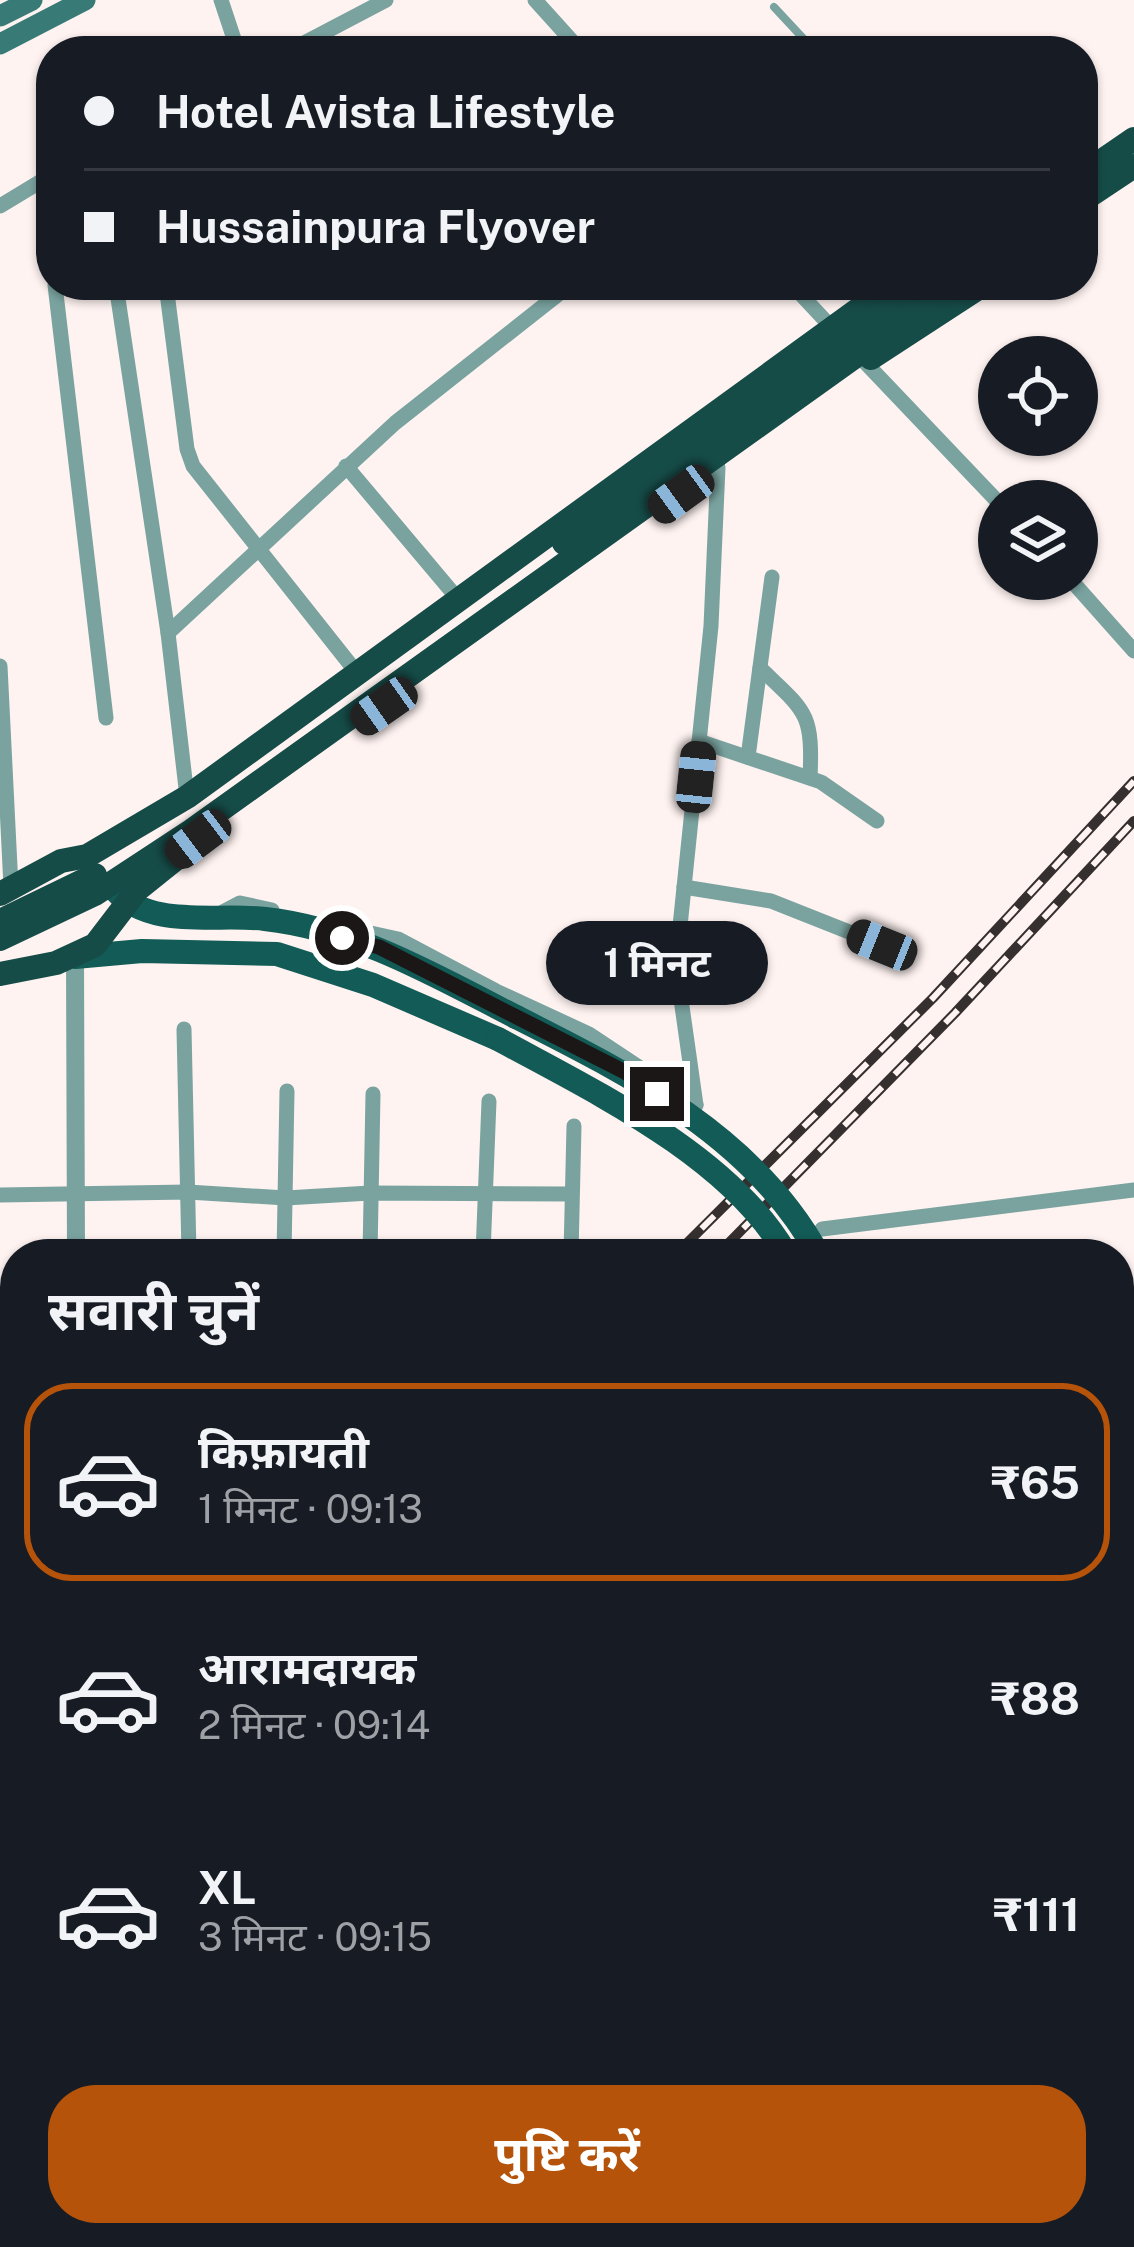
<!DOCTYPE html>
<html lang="hi">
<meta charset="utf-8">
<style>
:root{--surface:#171b24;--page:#242831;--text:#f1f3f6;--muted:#9ea1a6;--line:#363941;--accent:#b45309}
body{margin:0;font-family:"Public Sans","Noto Sans Devanagari",sans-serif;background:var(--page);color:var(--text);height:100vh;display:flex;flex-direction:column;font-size:45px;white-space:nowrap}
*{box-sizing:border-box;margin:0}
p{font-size:39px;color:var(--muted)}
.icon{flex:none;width:66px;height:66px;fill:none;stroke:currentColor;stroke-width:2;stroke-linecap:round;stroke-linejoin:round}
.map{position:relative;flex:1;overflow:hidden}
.panel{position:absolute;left:0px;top:1239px;width:1134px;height:1008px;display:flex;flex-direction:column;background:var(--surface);border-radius:48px 48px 0 0;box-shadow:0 3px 9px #0004}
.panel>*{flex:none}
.banner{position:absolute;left:36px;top:36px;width:1062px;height:264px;border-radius:48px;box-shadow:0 3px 9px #0004;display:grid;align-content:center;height:264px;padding:0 48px;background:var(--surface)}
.buttons{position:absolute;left:978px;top:336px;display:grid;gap:24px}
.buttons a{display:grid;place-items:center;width:120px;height:120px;border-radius:50%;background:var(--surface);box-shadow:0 3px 9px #0004;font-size:60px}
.end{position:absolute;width:54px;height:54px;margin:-27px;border:15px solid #1b1716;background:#fff;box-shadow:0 0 0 6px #fff}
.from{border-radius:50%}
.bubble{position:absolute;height:84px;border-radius:42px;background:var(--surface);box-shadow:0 3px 9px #0004;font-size:39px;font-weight:700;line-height:84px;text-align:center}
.car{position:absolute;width:36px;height:72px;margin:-36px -18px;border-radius:15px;box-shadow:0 0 9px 3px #0007;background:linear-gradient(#222 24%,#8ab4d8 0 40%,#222 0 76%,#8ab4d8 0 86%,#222 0)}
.banner b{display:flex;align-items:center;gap:42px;height:114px;font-size:45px}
.banner b+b{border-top:3px solid var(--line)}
.banner i{width:30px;height:30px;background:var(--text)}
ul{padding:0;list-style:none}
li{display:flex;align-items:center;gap:36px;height:198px;margin:0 24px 18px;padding:0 24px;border:6px solid transparent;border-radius:48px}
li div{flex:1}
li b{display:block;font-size:45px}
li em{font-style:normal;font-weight:700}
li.active{border-color:var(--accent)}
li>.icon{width:108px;height:108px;stroke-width:1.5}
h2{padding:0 48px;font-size:54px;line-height:144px}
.action{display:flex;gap:24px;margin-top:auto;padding:24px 48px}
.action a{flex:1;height:138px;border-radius:48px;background:var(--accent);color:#fff;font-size:48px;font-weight:700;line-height:138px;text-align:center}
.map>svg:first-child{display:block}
.green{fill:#ffded9}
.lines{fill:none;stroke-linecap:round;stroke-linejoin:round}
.service{stroke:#7aa39f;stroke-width:8}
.minor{stroke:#7aa39f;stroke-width:15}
.tertiary{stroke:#7aa39f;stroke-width:18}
.secondary{stroke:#387a75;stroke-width:21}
.primary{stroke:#125b56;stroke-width:24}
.trunk{stroke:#164c48;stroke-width:24}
.rail-casing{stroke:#35302f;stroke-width:10}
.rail{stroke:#fef3f1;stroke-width:6;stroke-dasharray:18;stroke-linecap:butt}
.primary-bridge{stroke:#125b56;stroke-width:24}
.trunk-bridge{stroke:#164c48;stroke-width:24}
.route{stroke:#1b1716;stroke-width:15}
</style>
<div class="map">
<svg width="1134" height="2247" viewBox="0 0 1134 2247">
<rect width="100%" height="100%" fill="#fef3f1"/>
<polygon class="green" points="343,2232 428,2232 389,2247 347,2247"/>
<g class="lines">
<polyline class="service" points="774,7 815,51"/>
<g class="minor">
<polyline points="221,0 238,51"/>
<polyline points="535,0 581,51"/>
<polyline points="289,51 386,0"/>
<polyline points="43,180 51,252"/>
<polyline points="0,206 48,177"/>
<polyline points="55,285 106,718"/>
<polyline points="116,285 168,633 187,797"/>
<polyline points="166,285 187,449 193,466 357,673"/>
<polyline points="792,285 835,331"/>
<polyline points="860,357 999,503"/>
<polyline points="346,466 458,599"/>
<polyline points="1070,579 1134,651"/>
<polyline points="168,633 395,423 570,285"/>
<polyline points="0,666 11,887"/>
<path d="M760,668C806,712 813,712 810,778"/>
<polyline points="699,741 821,782 877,821"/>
<polyline points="748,757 772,577"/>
<polyline points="684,887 771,901 882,945"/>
<polyline points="221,913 240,903 272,910"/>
<polyline points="348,928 398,939 496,991 589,1034 696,1105"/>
<polyline points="184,1029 189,1254"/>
<polyline points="696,1105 679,985 679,936 711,626 718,467"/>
<polyline points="0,1195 188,1192 286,1198 370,1193 569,1194"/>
<polyline points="822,1229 1134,1190"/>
<polyline points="284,1254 287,1091"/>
<polyline points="370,1254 373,1094"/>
<polyline points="483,1254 489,1101"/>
<polyline points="571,1254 574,1126"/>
<polyline points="0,1505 15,1505"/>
<polyline points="0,1597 15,1597"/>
<polyline points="0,1694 15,1694"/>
<polyline points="0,2074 15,2070"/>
<polyline points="1119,2109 1134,2100"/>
<polyline points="1119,2184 1134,2177"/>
<polyline points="333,2232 337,2247"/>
<polyline points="421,2247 461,2232"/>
<polyline points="881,2247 907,2232"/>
<polyline points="1006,2247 1032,2232"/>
</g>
<g class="tertiary">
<polyline points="75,957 76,1254"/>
<polyline points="142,2232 146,2247"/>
<polyline points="172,2232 176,2247"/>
</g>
<g class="secondary">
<polyline points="0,16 32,0"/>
<polyline points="0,44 85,0"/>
</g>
<g class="primary">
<path d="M115,890C151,930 217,913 265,919C356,929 436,976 516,1017"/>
<polyline points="75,957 142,951 277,954 373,985 498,1039"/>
<polyline points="1119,1932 1134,1954"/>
<polyline points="1119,1983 1134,2003"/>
</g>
<g class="trunk">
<polyline points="1083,174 1134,139"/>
<polyline points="1083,200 1134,166"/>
<polyline points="871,358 983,285"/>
<polyline points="0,894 61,861 87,856 187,797 892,285"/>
<polyline points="0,974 56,963 95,945 137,890 213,829"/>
</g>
<defs>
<g id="rail">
<polyline points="676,1254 933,998 1134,781"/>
<polyline points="718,1254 955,1013 1134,821"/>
<polyline points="0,1814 15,1803"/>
<polyline points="0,1848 15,1837"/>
</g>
</defs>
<use href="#rail" class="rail-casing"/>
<use href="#rail" class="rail"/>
<g class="primary-bridge">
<path d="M516,1017C631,1075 754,1137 818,1254"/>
<path d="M498,1039C595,1092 730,1156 786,1254"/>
</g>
<g class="trunk-bridge">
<polyline points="564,543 921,285"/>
<polyline points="0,921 95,875"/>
<polyline points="0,939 95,894 191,831 955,285"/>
</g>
</g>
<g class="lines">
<polyline class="route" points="342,938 379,947 625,1072 657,1094"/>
</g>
</svg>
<div class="buttons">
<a><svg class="icon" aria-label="locate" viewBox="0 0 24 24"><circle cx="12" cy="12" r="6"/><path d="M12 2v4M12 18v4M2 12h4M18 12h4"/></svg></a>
<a><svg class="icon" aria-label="layers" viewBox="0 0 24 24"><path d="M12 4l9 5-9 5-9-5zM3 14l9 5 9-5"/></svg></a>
</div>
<i class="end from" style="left:342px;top:938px"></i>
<i class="end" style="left:657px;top:1094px"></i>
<div class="bubble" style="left:546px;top:921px;width:222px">1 मिनट</div>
<i class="car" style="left:681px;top:494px;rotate:234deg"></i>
<i class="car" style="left:384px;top:706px;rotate:235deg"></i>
<i class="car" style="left:696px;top:777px;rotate:6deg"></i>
<i class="car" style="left:198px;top:839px;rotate:233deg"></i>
<i class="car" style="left:882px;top:945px;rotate:292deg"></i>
<div class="banner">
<b><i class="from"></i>Hotel Avista Lifestyle</b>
<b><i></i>Hussainpura Flyover</b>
</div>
<section class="panel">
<h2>सवारी चुनें</h2>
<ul>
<li class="active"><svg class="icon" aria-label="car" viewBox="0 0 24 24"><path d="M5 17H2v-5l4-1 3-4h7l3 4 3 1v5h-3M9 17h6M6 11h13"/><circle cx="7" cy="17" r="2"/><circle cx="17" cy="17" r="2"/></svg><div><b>किफ़ायती</b><p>1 मिनट · 09:13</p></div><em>₹65</em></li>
<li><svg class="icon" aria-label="car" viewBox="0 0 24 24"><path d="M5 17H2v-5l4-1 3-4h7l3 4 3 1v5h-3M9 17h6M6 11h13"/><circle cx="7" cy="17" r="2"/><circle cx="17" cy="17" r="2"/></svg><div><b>आरामदायक</b><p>2 मिनट · 09:14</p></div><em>₹88</em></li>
<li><svg class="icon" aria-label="car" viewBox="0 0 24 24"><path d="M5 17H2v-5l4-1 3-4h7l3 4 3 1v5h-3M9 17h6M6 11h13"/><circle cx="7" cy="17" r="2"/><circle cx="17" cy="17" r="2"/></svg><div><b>XL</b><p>3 मिनट · 09:15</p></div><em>₹111</em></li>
</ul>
<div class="action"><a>पुष्टि करें</a></div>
</section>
</div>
